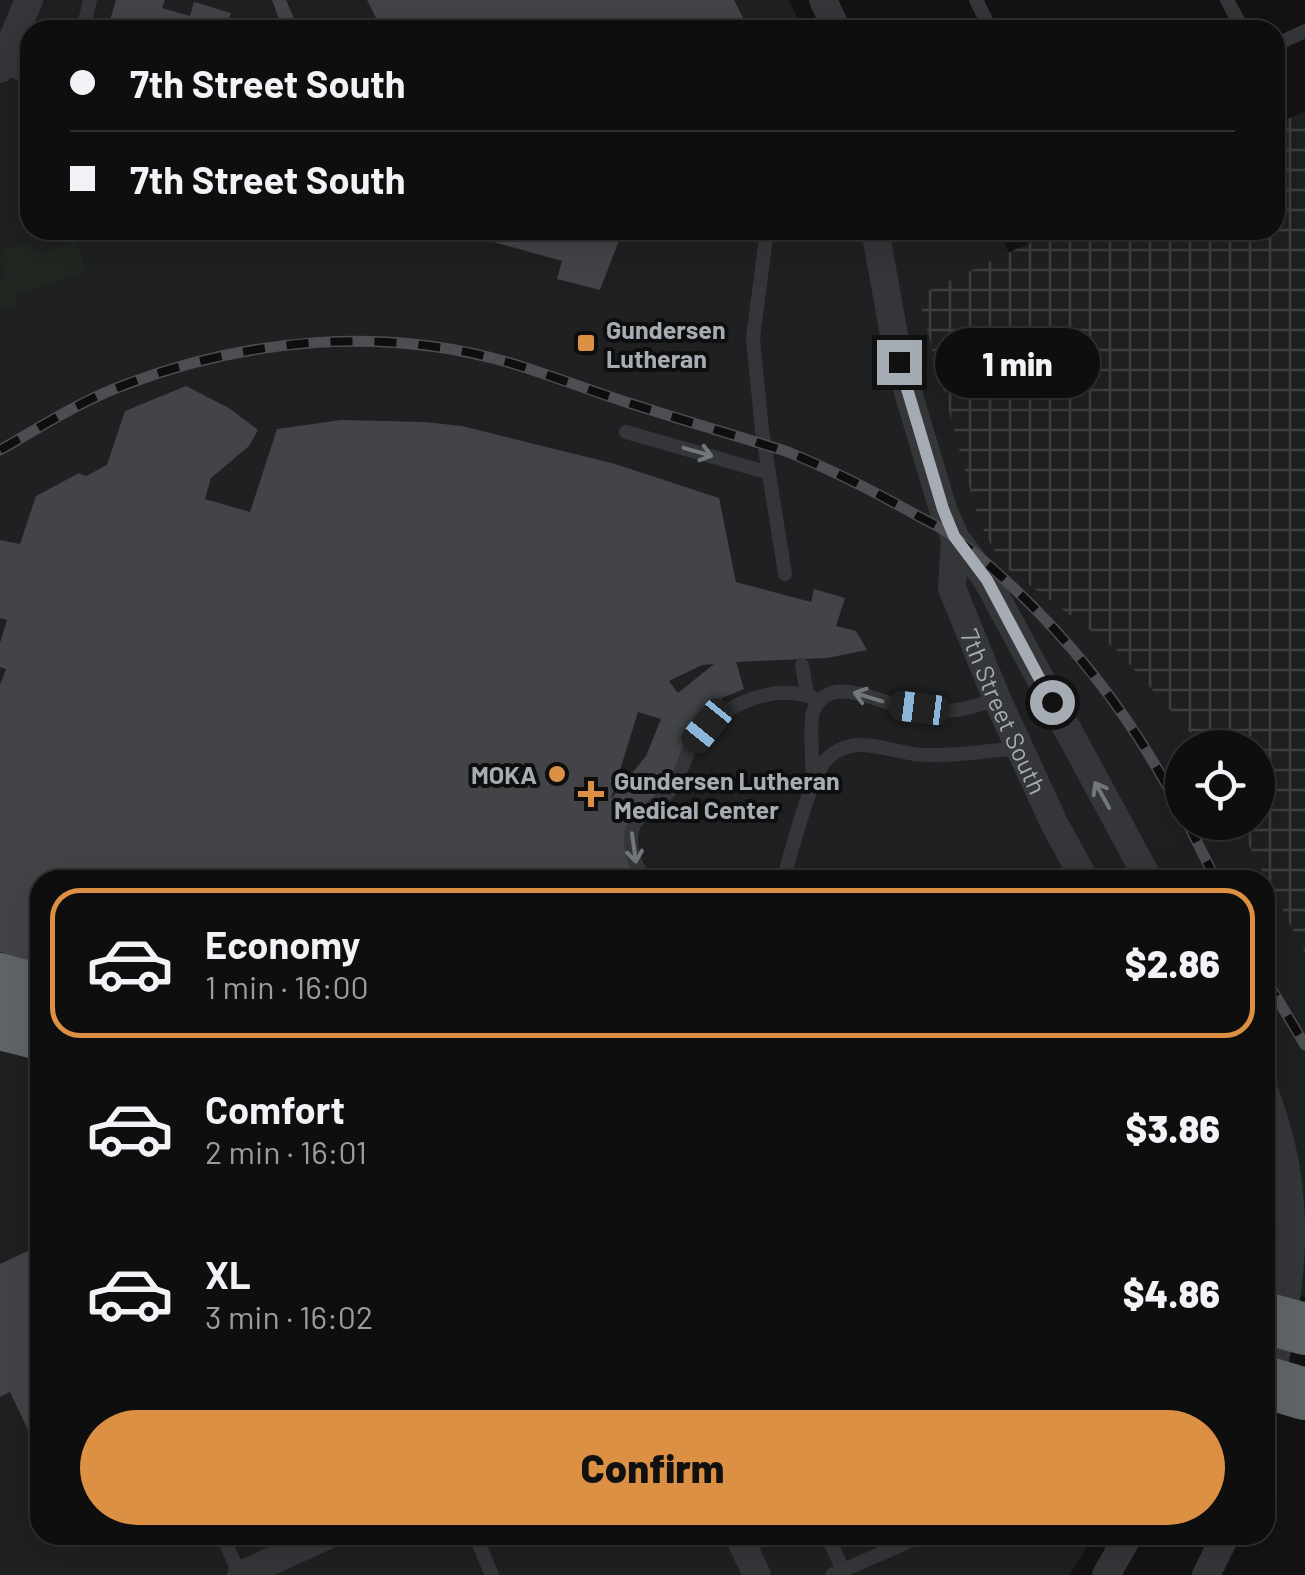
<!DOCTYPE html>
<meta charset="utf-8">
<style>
:root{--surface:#0e0e0f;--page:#1c1c1d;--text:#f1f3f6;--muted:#9b9c9e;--line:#2e2e2f;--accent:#dc9043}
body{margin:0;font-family:Barlow,sans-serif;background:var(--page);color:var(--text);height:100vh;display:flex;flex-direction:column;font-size:38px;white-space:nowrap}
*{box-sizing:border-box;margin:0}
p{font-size:32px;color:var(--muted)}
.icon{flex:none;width:55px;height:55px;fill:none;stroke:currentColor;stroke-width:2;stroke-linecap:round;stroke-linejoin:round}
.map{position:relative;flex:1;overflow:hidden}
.drawer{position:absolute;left:30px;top:870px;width:1245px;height:675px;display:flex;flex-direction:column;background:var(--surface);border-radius:30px;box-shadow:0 10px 40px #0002,0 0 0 2px var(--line)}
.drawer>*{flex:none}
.hud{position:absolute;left:20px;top:20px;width:1265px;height:220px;border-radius:30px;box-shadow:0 10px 40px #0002,0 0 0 2px var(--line);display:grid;align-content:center;height:220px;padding:0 50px;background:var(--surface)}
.buttons{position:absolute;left:1165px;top:730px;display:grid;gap:20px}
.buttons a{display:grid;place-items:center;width:110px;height:110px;border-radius:50%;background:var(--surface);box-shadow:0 10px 40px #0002,0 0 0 2px var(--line);font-size:50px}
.end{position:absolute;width:45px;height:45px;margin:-22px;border:12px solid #a6acb3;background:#111;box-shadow:0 0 0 5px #111}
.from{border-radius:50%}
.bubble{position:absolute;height:70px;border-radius:35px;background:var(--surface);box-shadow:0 10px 40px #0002,0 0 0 2px var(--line);font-size:32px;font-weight:800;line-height:70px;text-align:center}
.car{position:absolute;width:30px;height:60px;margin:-30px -15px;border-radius:12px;box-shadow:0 0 8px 2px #0007;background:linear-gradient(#222 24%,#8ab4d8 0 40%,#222 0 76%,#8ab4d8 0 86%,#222 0)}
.hud b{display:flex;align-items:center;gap:35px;height:95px;font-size:38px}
.hud b+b{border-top:2px solid var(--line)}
.hud i{width:25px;height:25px;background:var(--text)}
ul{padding:18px 0 0;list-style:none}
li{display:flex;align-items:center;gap:30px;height:150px;margin:0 20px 15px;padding:0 30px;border:5px solid transparent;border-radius:30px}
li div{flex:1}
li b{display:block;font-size:38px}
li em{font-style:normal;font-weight:800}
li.on{border-color:var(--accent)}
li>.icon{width:90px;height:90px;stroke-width:1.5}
.cta{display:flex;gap:20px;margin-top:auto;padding:20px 50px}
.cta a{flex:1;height:115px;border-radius:60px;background:var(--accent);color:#111;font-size:40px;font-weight:800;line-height:115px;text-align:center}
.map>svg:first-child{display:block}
.built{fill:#1f2021}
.industrial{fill:url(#industrial-grid)}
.green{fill:#202620}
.building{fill:#424447;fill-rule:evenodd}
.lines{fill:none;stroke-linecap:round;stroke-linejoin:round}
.lane{stroke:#353639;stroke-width:14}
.street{stroke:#353639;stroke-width:28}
.highway{stroke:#616569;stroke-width:52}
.rail-casing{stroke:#4c4e52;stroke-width:11}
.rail{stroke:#0e0e0f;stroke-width:8;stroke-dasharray:22;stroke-linecap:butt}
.oneway{stroke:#73777c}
.route{stroke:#a6acb3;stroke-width:12}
.poi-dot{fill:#dc9043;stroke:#0e0e0f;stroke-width:4}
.labels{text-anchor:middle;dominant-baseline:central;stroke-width:8;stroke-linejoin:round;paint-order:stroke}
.poi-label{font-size:25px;font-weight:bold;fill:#a6acb3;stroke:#0e0e0f;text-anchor:start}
.street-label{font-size:25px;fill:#a6acb3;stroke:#0e0e0f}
</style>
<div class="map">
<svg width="1305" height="1575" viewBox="0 0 1305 1575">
<defs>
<pattern id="industrial-grid" width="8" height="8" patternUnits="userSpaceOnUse" patternTransform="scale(2.5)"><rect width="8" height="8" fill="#1f2021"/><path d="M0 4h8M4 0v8" fill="none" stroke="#3d3e3f"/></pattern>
</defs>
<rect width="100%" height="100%" fill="#131314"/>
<polygon class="built" points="0,0 789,0 803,30 30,30 30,230 998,230 1248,747 1182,748 1182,822 1258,822 1305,865 1305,1297 1265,1287 1265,880 40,880 40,1535 1095,1535 1069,1575 0,1575"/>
<polygon class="industrial" points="1305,111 1305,953 1237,823 1258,822 1258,748 1198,747 1190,732 1116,649 1001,564 978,519 918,296 1056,230 1275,230 1275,125"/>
<polygon class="green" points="77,242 86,273 18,293 14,310 0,304 0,282 4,280 6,268 0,265 3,250 24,244 43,253"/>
<g class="building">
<polygon points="116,0 165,0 162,8 190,16 194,2 231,13 225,30 107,30"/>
<polygon points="272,0 286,0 299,30 283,30"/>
<polygon points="367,0 734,0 749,30 382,30"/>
<polygon points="483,230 623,230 600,290 557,279 562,261 487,240"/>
<path d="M186,386L229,408L258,430L249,446L211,478L205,499L250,512L277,429L341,420L424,422L462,426L615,464L719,498L736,582L811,602L814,589L845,598L836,626L856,631L867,650L827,658L736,662L744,689L724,697L695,725L668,782L628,826L630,857L656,880H40V963L0,952V685L6,669L0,667V643L7,620L0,618V540L20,544L36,496L79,473L86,476L107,465L125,411ZM714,664L678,693L669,681L702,665ZM638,712L661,719L646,756L611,799Z"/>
<polygon points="40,1245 40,1428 29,1432 10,1392 0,1397 0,1264"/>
</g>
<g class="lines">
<g class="lane">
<polyline points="976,0 991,30"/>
<polyline points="1227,0 1243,30"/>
<polyline points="83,30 90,0"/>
<polyline points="1275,45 1305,31"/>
<polyline points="1,67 30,77"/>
<polyline points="767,230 753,338 762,430 785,574"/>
<polyline points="626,432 769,473"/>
<polyline points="802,665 807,694"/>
<path d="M813,782C813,767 809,723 813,712C828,674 870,699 896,705C910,709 928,711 943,711C962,711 979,705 997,699"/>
<path d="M650,880C640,874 636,866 633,855C623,812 652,815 672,788C681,774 684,760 691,746C713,707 779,678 819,701"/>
<path d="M783,880C791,854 811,772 829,757C857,731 894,755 926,755C957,756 988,751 1019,748"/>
<polyline points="222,1535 240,1575"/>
<polyline points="475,1535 492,1575"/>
<polyline points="827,1535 843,1570"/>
<polyline points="832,1575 924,1535"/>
</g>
<g class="street">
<polyline points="823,0 837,30"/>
<polyline points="0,69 29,0"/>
<polyline points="875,230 899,362 943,509 955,537 987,580 1149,880"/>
<path id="s1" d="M955,537L952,588L997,699L1054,823L1085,880"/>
<path d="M1265,1093C1305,1198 1294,1285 1267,1393"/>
<polyline points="738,1535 757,1575"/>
<polyline points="241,1575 328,1535"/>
<polyline points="1106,1575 1129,1535"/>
<polyline points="1206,1575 1226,1535"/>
</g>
<g class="highway">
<polyline points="0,979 40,990"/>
<polyline points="0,1024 40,1034"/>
<polyline points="1265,1318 1305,1329"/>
<polyline points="1265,1382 1305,1394"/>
</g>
<defs>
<g id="rail">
<path d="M0,450C42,426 82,400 127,384C247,339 382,326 507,362C548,374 588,390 629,403C681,420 735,435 788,452C830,469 871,490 911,512C926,521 944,528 957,539C1052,614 1128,707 1182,814"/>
<polyline points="1187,822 1216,880"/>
<polyline points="1265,978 1305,1045"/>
</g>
</defs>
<use href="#rail" class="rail-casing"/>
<use href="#rail" class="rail"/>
</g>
<defs><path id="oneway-shaft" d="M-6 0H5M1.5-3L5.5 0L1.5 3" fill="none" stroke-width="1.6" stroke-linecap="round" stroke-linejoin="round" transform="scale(2.5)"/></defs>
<g class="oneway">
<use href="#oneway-shaft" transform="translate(698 452) rotate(16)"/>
<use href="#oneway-shaft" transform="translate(868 697) rotate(-163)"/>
<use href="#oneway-shaft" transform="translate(1102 795) rotate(-119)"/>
<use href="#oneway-shaft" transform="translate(634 848) rotate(82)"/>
</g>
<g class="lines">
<polyline class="route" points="899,362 943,509 954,536 987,580 1052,702"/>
</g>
<g class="poi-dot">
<rect x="576" y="333" width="20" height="20" rx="5"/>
<circle cx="557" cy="774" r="10"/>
<path d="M586 779h10v10h10v10h-10v10h-10v-10h-10v-10h10z"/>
</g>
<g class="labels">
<g class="poi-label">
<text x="606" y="329">Gundersen<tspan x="606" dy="29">Lutheran</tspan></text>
<text x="537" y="774" text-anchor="end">MOKA</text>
<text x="614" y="780">Gundersen Lutheran<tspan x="614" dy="29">Medical Center</tspan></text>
</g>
<g class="street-label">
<text stroke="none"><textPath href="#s1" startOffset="185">7th Street South</textPath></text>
</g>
</g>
</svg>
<div class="buttons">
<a><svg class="icon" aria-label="locate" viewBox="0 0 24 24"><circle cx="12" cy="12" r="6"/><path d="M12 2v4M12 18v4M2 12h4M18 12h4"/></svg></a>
</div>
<i class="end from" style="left:1052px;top:702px"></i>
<i class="end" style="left:899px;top:362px"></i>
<div class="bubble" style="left:935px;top:328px;width:165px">1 min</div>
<i class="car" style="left:919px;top:708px;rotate:277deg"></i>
<i class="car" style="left:707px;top:726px;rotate:219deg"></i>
<div class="hud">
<b><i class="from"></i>7th Street South</b>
<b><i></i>7th Street South</b>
</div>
<section class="drawer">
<ul>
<li class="on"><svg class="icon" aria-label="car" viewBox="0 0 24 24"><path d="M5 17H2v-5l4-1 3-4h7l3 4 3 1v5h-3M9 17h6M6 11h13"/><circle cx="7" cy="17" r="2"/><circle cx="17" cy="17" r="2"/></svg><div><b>Economy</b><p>1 min · 16:00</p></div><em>$2.86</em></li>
<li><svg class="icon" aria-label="car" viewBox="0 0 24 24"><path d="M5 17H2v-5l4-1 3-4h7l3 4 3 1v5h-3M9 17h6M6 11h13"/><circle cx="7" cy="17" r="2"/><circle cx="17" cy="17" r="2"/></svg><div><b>Comfort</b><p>2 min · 16:01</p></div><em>$3.86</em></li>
<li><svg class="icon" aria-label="car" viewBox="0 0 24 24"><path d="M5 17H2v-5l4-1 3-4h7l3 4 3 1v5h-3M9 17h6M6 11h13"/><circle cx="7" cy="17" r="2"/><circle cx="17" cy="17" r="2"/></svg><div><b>XL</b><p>3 min · 16:02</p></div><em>$4.86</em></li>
</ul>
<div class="cta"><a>Confirm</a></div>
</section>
</div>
